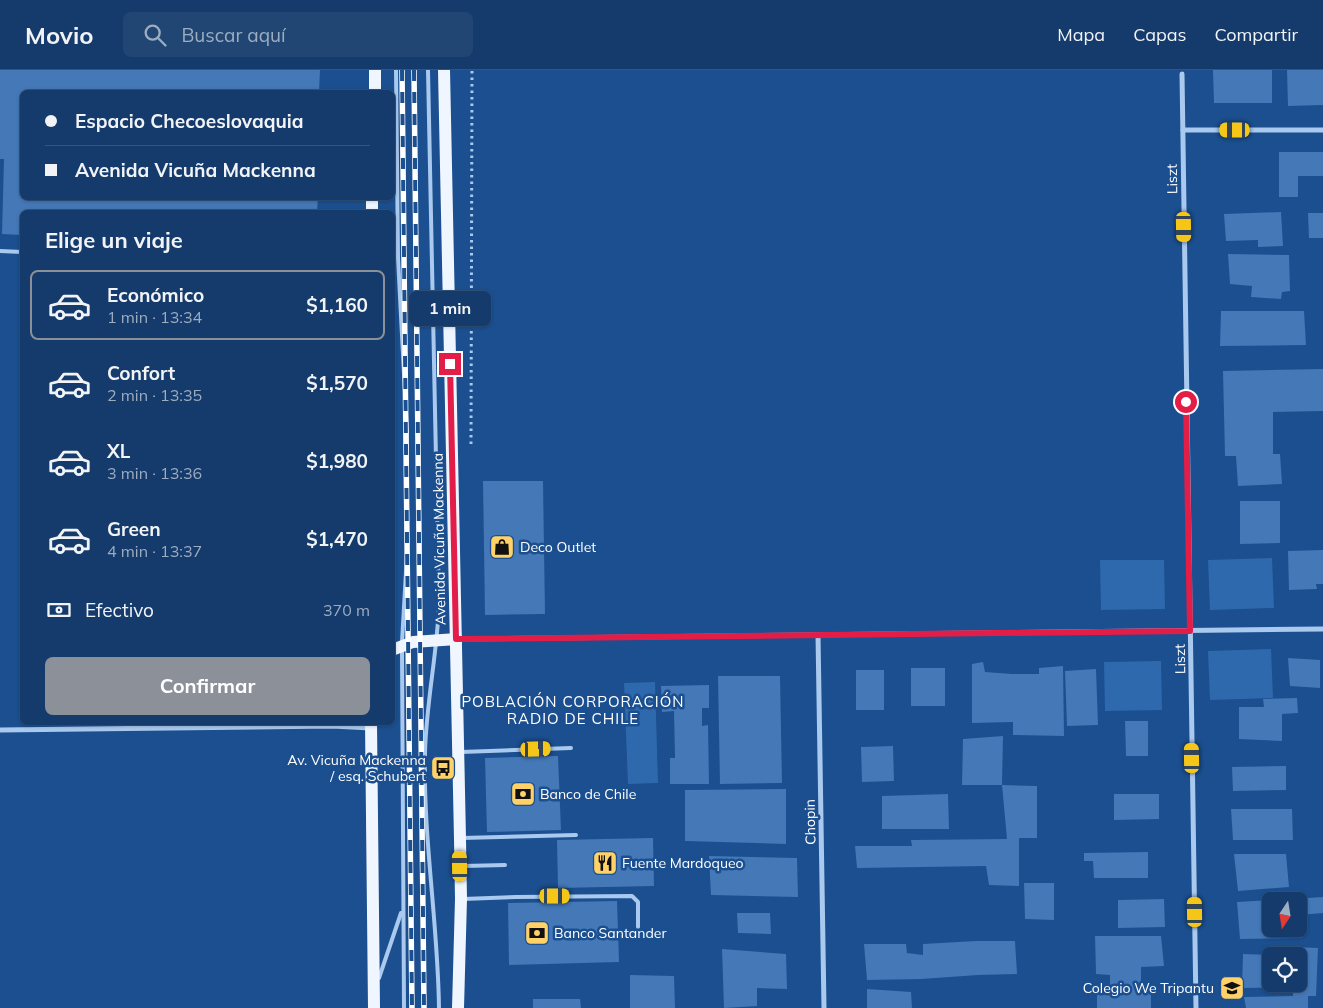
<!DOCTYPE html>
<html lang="es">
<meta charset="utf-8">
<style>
:root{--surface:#143b6b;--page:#214673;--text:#f1f3f6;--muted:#9dadc1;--line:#33557e;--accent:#8c9099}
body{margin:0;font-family:Mulish,sans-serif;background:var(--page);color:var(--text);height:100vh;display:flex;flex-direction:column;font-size:19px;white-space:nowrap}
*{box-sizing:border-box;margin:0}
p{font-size:16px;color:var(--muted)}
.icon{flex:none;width:28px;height:28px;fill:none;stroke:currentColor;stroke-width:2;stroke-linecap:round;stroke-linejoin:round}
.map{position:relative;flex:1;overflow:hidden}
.sheet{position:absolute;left:20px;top:140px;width:375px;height:515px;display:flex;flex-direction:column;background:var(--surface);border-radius:8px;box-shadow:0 1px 4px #0004,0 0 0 1px var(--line)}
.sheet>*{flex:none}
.guide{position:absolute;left:20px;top:20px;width:375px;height:110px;border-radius:8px;box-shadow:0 1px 4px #0004,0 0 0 1px var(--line);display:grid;align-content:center;height:110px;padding:0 25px;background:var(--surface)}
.needle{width:32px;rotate:192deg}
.fabs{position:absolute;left:1262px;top:822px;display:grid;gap:10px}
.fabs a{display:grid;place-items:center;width:45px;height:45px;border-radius:8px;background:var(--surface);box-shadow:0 1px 4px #0004,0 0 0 1px var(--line);font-size:25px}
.end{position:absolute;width:22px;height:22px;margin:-11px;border:6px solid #e11d48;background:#fff;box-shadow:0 0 0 2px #fff}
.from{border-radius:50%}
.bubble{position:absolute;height:35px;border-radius:8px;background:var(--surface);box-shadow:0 1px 4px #0004,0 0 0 1px var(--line);font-size:16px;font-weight:700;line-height:35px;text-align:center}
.car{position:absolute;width:15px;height:30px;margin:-15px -8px;border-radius:6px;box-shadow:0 0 4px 1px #0007;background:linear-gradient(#f5c518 24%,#345 0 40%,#f5c518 0 76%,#345 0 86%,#f5c518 0)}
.guide b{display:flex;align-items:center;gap:18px;height:48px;font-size:19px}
.guide b+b{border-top:1px solid var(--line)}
.guide i{width:12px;height:12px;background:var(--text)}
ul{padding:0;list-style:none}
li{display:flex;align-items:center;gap:15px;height:70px;margin:0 10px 8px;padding:0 15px;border:2px solid transparent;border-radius:8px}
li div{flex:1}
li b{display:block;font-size:19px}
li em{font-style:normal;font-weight:700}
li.selected{border-color:var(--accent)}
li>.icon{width:45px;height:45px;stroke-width:1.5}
h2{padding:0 25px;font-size:22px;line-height:60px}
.pay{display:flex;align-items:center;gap:12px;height:55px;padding:0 25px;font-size:19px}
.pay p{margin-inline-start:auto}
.action{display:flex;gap:10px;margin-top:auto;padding:10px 25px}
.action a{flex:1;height:58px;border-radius:8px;background:var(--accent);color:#fff;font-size:20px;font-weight:700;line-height:58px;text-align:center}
header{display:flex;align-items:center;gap:30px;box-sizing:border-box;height:70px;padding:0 25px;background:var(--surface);border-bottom:1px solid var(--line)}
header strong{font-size:24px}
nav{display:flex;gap:28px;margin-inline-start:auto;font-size:18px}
.search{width:350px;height:45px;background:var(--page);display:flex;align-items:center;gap:12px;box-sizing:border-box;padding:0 18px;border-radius:8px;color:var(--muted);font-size:19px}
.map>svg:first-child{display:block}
.green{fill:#2e69ad}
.building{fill:#4478b7}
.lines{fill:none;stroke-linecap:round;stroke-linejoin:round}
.path{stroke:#a9c9ee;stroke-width:3;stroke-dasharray:2.5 4;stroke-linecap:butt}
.service{stroke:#a9c9ee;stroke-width:4}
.minor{stroke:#a9c9ee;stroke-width:5}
.primary{stroke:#f0f6ff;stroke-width:12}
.rail-casing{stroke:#fff;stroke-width:5.5}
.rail{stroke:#1b4f8f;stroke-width:4;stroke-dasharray:11;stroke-linecap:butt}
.route{stroke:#e11d48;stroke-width:6}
.labels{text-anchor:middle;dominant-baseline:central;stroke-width:5;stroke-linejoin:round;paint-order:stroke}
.street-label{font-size:14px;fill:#fff;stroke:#1b4f8f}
.poi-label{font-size:14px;fill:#fff;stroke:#1b4f8f;text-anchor:start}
.neighbourhood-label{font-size:15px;letter-spacing:1px;fill:#fff;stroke:#1b4f8f}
</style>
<header>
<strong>Movio</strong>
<div class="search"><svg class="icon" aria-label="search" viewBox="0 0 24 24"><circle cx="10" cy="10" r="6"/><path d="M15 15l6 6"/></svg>Buscar aquí</div>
<nav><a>Mapa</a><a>Capas</a><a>Compartir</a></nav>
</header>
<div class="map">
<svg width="1323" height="938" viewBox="0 0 1323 938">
<rect width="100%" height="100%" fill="#1b4f8f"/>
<g class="green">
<polygon points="1272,488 1274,538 1210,540 1208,490"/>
<polygon points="1100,490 1164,490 1165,539 1101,540"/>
<polygon points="1271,579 1273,628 1210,630 1208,581"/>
<polygon points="1161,591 1162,640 1105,641 1104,592"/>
<polygon points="655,612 658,713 628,714 624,613"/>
</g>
<g class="building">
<polygon points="0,0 320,0 319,22 22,22 22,128 318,128 317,142 22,142 22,165 2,164 4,89 0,89"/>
<polygon points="1213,0 1272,0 1272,33 1214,33"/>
<polygon points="1287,0 1323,0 1323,35 1288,36"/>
<polygon points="1279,82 1323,82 1323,106 1298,106 1298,127 1279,127"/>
<polygon points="1281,142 1283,176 1258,177 1258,170 1226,171 1224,144"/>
<polygon points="1308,143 1323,143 1323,168 1309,168"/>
<polygon points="1228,184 1289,185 1290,221 1282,222 1281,229 1251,227 1252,216 1230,214"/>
<polygon points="1221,241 1304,241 1306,275 1220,276"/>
<polygon points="1323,299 1323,341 1273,342 1273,384 1280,384 1282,414 1238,416 1236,386 1225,386 1223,301"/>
<polygon points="483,411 543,411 545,544 485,545"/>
<polygon points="1240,431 1280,431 1280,473 1240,474"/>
<polygon points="1323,480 1323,514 1316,514 1317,519 1289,520 1288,481"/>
<polygon points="1288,588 1320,590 1320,618 1290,616"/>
<polygon points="983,592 985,602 1012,604 1039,604 1039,598 1063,596 1064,666 1013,665 1013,652 972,653 972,594"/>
<rect x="911" y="598" width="34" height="38"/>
<polygon points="1096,599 1098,655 1067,656 1065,601"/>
<rect x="856" y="600" width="28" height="40"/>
<polygon points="718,606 780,606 782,713 720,714"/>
<polygon points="709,615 709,638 702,638 702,656 708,655 709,714 670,714 670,688 675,688 674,641 662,642 661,616"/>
<polygon points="1297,628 1298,643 1282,644 1282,671 1239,669 1239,637 1264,637 1263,629"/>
<polygon points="1125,651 1148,651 1148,686 1126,686"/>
<polygon points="1003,666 1002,715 1037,716 1037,768 1019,768 1019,816 989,815 986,796 857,798 855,776 912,776 911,770 1007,769 1002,715 962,715 963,669"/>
<polygon points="893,676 894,711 862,712 861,677"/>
<polygon points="558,686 561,760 487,762 485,688"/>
<polygon points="1286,696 1286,720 1233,721 1232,697"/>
<polygon points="786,719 786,774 685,771 685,720"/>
<polygon points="948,724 949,759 882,759 882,726"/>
<polygon points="1114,724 1159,724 1159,749 1114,750"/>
<polygon points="1231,739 1292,739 1293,770 1233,770"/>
<polygon points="653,768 654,816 558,818 557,770"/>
<polygon points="1148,782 1148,808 1094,808 1093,791 1084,791 1084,783"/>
<polygon points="1234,784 1286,784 1289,817 1238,821"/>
<polygon points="709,786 797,788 798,827 711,825"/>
<polygon points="1024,813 1054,813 1054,850 1025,849"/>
<polygon points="1323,827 1323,843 1299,845 1299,831 1277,831 1277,830"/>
<polygon points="1164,829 1165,857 1118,858 1118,830"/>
<polygon points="1271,830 1271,859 1299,859 1299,854 1301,854 1302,868 1240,869 1237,832"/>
<polygon points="617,831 619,892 509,895 508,833"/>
<polygon points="737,843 770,843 771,864 738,863"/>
<polygon points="1095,866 1161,866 1164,896 1141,897 1141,916 1151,917 1151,938 1097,938 1097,917 1110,915 1110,905 1096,904"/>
<polygon points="976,871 1015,871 1017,904 978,905 921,909 867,910 864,874 906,874 907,883 923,885 923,874"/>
<polygon points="1294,877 1318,878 1316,926 1308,926 1308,938 1246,938 1244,927 1293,926 1293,917 1242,918 1243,884 1271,885 1271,914 1299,914 1299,886 1293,886"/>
<polygon points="722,879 786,884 787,919 757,918 757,936 724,938"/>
<polygon points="630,905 674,906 675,938 630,938"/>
<polygon points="867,919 911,922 912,938 867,938"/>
<polygon points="533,929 580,929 581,938 533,938"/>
</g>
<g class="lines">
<polyline class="path" points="471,374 472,0"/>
<g class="service">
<polyline points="396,0 398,188 407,362 407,484 402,572"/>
<path d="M428,0L439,535C437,585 426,634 425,683C423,768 438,853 439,938"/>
<polyline points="0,181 22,182"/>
<polyline points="402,579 404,938"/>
<polyline points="461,682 571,678"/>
<polyline points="462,768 576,765"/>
<polyline points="463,796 505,795"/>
<polyline points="463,829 516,827 632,826 638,832 638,857"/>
<polyline points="379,908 401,843"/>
</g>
<g class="minor">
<polyline points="1182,4 1196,938"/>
<polyline points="1183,60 1323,60"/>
<polyline points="818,565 824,938"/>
<polyline points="457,569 1323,559"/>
<polyline points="0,660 332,656 371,658"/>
</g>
<g class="primary">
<polyline points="444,0 460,769 461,829 458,938"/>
<polyline points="375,22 375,0"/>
<polyline points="372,142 372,128"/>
<polyline points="392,580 413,572 457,569"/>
<polyline points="371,652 374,938"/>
</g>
<defs>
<g id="rail">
<polyline points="402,0 412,938"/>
<polyline points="414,0 424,938"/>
</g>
</defs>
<use href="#rail" class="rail-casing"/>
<use href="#rail" class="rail"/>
</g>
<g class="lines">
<polyline class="route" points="450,294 456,569 1190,561 1186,332"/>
</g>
<defs>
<symbol id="shop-square" viewBox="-11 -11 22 22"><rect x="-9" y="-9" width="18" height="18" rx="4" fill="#ffd166" stroke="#1b4f8f"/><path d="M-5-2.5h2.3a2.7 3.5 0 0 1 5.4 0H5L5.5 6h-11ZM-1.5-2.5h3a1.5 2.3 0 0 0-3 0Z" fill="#111"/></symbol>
<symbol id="bus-square" viewBox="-11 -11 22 22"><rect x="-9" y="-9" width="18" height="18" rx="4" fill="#ffd166" stroke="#1b4f8f"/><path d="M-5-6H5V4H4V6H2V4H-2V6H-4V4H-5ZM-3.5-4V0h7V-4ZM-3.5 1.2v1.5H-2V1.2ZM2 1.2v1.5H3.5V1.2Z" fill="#111"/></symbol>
<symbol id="bank-square" viewBox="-11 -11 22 22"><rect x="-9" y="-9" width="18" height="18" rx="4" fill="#ffd166" stroke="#1b4f8f"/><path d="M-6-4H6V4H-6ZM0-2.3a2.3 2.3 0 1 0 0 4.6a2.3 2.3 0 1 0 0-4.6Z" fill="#111"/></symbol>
<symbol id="restaurant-square" viewBox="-11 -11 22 22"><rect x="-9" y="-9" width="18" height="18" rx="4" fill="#ffd166" stroke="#1b4f8f"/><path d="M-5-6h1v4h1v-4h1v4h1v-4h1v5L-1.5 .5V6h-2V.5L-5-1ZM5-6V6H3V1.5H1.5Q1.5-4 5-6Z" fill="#111"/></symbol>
<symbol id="school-square" viewBox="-11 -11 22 22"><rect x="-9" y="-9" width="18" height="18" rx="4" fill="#ffd166" stroke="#1b4f8f"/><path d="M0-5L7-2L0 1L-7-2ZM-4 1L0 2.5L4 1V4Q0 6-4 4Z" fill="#111"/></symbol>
</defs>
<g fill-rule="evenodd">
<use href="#shop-square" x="488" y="463" width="28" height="28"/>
<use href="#bus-square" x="429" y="684" width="28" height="28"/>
<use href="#bank-square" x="509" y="710" width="28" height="28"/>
<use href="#restaurant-square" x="591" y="779" width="28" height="28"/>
<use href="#bank-square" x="523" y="849" width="28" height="28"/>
<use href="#school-square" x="1218" y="904" width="28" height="28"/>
</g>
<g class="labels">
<g class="street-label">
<text transform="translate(1172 109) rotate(-91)">Liszt</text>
<text transform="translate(439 469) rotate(-91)">Avenida Vicuña Mackenna</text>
<text transform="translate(1180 589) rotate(-91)">Liszt</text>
<text transform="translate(810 752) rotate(-91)">Chopin</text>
</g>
<g class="poi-label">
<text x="520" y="477">Deco Outlet</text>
<text x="426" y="690" text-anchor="end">Av. Vicuña Mackenna<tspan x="426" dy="16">/ esq. Schubert</tspan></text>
<text x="540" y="724">Banco de Chile</text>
<text x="622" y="793">Fuente Mardoqueo</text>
<text x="554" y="863">Banco Santander</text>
<text x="1214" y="918" text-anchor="end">Colegio We Tripantu</text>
</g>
<g class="neighbourhood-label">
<text x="573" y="631">POBLACIÓN CORPORACIÓN<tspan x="573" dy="17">RADIO DE CHILE</tspan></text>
</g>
</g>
</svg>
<div class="fabs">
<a><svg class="needle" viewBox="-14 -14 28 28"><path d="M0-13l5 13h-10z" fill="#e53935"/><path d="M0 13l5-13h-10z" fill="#9dadc1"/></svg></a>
<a><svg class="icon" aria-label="locate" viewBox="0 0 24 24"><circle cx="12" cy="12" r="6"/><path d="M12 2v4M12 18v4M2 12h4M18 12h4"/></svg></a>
</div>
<i class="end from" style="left:1186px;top:332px"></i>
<i class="end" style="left:450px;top:294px"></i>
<div class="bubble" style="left:409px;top:221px;width:82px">1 min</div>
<i class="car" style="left:1235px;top:60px;rotate:270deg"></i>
<i class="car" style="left:1184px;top:157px;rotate:179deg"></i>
<i class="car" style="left:536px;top:679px;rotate:88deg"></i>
<i class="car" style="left:1192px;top:688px;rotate:359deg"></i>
<i class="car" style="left:460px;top:796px;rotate:359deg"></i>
<i class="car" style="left:555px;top:826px;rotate:90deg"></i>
<i class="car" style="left:1195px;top:842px;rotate:359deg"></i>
<div class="guide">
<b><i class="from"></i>Espacio Checoeslovaquia</b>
<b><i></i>Avenida Vicuña Mackenna</b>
</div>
<section class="sheet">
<h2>Elige un viaje</h2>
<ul>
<li class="selected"><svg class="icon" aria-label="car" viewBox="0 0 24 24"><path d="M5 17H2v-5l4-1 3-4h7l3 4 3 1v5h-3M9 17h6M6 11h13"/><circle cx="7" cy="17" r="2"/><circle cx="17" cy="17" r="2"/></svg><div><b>Económico</b><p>1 min · 13:34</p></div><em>$1,160</em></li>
<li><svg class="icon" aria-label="car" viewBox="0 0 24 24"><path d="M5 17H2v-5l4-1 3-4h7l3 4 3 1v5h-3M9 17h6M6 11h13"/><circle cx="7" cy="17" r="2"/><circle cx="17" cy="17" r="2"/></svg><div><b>Confort</b><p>2 min · 13:35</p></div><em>$1,570</em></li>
<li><svg class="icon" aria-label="car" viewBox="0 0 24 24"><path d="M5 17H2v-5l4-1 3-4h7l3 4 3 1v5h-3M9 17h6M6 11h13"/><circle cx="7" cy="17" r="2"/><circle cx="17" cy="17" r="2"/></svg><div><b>XL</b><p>3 min · 13:36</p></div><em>$1,980</em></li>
<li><svg class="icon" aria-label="car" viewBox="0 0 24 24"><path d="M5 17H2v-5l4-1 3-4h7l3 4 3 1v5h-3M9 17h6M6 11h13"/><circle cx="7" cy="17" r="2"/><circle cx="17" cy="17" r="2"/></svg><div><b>Green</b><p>4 min · 13:37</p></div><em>$1,470</em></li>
</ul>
<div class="pay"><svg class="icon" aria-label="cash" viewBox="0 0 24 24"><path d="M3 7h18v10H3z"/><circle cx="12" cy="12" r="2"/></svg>Efectivo<p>370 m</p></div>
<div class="action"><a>Confirmar</a></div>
</section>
</div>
